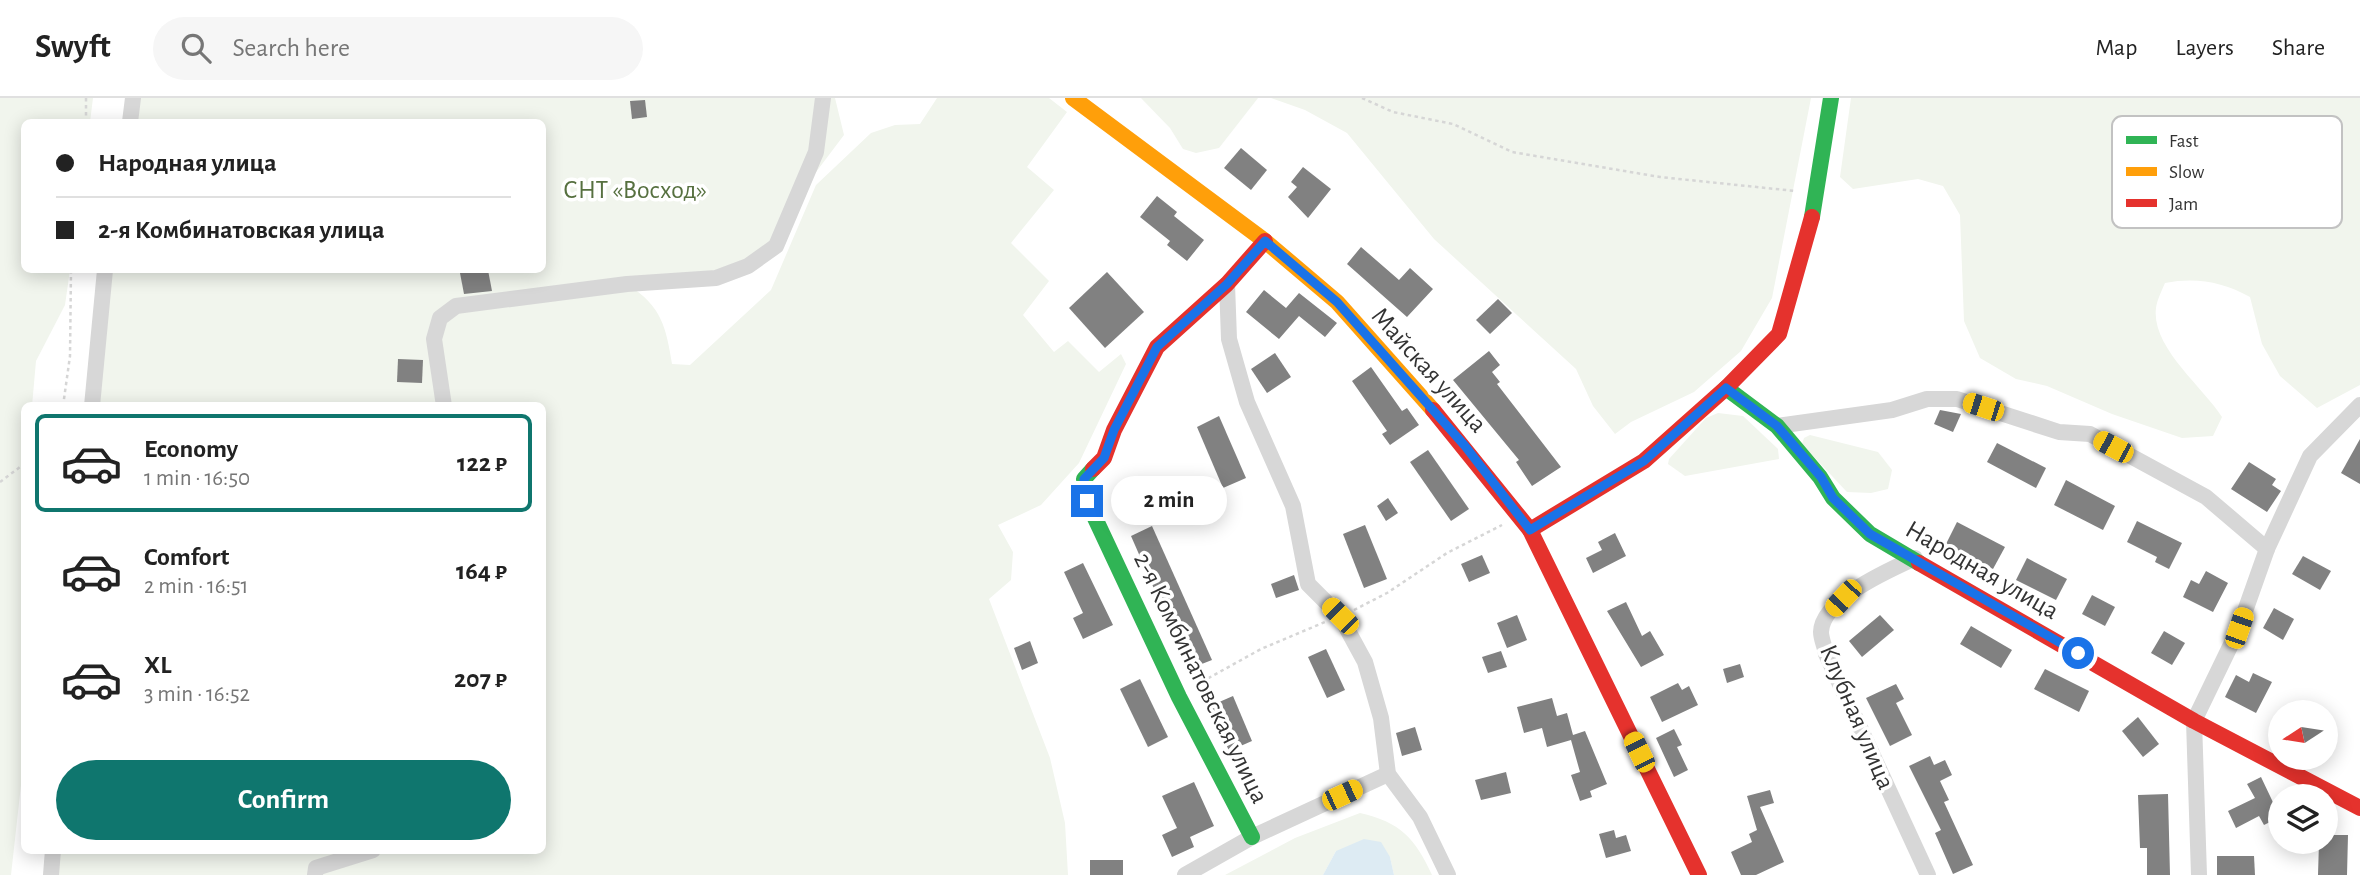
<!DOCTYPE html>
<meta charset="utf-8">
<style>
:root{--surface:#fff;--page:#f6f6f6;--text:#222;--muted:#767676;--line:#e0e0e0;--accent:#0f766e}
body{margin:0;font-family:"Alegreya Sans",sans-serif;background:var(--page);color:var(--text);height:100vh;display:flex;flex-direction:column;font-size:26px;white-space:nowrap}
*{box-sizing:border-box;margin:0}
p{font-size:23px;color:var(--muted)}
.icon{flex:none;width:38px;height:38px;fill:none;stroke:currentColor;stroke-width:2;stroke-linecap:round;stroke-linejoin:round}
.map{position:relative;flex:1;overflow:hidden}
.drawer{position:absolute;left:21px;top:304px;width:525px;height:452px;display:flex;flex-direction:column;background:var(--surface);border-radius:10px;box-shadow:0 4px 18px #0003}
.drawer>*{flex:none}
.hud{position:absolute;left:21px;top:21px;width:525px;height:154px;border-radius:10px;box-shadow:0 4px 18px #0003;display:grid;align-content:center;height:154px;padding:0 35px;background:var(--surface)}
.needle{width:46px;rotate:258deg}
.controls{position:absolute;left:2268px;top:602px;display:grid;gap:14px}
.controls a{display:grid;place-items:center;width:70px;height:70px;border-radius:50%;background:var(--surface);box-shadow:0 4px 18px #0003;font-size:35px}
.end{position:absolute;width:32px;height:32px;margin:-16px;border:9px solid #1a73e8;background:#fff;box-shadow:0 0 0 4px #fff}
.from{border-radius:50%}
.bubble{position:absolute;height:49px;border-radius:24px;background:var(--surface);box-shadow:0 4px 18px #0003;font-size:23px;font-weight:700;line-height:49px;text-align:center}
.car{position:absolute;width:21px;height:42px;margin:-21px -10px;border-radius:9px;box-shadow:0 0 5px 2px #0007;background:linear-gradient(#f5c518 24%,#345 0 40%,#f5c518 0 76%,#345 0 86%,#f5c518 0)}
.hud b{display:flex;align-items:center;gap:24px;height:66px;font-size:26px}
.hud b+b{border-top:2px solid var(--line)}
.hud i{width:18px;height:18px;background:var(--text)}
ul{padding:12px 0 0;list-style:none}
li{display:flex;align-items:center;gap:21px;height:98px;margin:0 14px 10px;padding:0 21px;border:4px solid transparent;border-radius:10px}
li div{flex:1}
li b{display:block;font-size:26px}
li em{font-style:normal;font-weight:700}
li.selected{border-color:var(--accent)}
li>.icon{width:63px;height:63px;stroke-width:1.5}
.cta{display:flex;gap:14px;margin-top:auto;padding:14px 35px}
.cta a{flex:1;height:80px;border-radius:42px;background:var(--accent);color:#fff;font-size:28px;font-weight:700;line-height:80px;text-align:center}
header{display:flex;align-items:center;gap:42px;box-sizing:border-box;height:98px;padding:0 35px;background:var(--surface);border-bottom:2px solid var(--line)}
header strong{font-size:33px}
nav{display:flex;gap:38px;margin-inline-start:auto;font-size:24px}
.search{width:490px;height:63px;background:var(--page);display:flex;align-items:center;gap:18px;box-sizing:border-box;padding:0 24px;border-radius:38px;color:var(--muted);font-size:26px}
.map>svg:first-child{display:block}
.green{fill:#f1f5ed}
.water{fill:#ddebf3}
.building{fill:#818181}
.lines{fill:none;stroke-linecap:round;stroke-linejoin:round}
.path{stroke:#d6d6d6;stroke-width:2.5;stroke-dasharray:3.5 3.5;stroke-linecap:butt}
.street{stroke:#d7d7d7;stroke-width:16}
.fast{stroke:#30b455;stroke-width:16}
.slow{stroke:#ff9f0a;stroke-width:16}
.jam{stroke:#e5322d;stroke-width:16}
.route{stroke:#1a73e8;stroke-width:9}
.labels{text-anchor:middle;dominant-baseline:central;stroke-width:7;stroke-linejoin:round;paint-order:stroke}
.park-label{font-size:26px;fill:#56703f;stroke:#fff}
.street-label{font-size:26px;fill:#333;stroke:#fff}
.key{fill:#fff;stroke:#c2c2c2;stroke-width:2}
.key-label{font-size:19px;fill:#333}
</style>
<header>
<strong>Swyft</strong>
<div class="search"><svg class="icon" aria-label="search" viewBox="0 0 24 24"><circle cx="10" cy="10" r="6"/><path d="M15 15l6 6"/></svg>Search here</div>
<nav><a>Map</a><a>Layers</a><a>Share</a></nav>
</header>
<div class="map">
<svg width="2360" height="777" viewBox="0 0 2360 777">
<rect width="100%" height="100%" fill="#fff"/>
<g class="green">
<polygon points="0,0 93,0 90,24 24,24 24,172 70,172 65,207 36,263 32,308 24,308 24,660 11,777 0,777"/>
<path d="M133,0H835L844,37L795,102L776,148L748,168L628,187C662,208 666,230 672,266L690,267L771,192L816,87L871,35L895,27L920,26L937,0H1049L1067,14L1027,69L1054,92L1011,145L1049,183L1023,217L1054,254L1068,243L1099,274L1121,256L1126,266L1079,365L1041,407L998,427L1013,454L1011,482L989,501L1050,660L1065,725L1068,777H51L53,753L542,752V308H92L105,172H542V24H130Z"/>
<polygon points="1141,0 1258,0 1219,50 1196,55 1183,51 1170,30"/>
<polygon points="1271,0 1811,0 1772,200 1741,253 1694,294 1631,324 1615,336 1593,308 1576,271 1434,141 1347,35 1305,12"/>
<path d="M1851,0H2360V287L2317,310L2280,278L2262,246L2250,199C2223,184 2196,179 2165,185C2162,192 2157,202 2156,210C2151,249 2203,289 2222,319L2213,338L2182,340L2112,316L2047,288L2016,281L1980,260L1964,223L1960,117L1943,88L1918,81L1853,91L1840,79Z"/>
<polygon points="1718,315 1743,318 1778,351 1779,361 1685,378 1668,366 1669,361 1706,320"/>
<polygon points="1810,337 1878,354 1892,372 1888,391 1871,395 1847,394 1802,346 1804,340"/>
<path d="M1360,715C1400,724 1415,740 1432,777H1394L1390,759L1336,753L1323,777H1225L1295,740Z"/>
</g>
<polygon class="water" points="1364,741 1381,744 1390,759 1394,777 1323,777 1336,753"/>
<g class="building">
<polygon points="645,2 647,19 632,21 630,3"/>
<polygon points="1241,50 1267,72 1251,92 1224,70"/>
<polygon points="1303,69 1331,91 1308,120 1288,99 1297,89 1291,84"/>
<polygon points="1157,98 1177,114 1174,118 1204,142 1187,163 1167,147 1170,143 1140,119"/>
<polygon points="1361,149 1399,182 1410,170 1433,191 1407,219 1347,166"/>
<polygon points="488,172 492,193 464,196 460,175"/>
<polygon points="1107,174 1144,214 1105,250 1069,210"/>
<polygon points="1264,192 1286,210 1299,195 1337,225 1325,239 1299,218 1279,241 1246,214"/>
<polygon points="1498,201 1512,215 1490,236 1476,222"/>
<polygon points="1489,253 1500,267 1492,274 1500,284 1497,286 1561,369 1532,388 1516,364 1519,362 1453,282"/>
<polygon points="1275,255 1291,279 1267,295 1251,271"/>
<polygon points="398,261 423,262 422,285 397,284"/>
<polygon points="1371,269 1402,313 1407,310 1419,327 1390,347 1382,336 1387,333 1352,283"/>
<polygon points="1940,312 1961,316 1953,334 1934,326"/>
<polygon points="1219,318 1246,380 1223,390 1197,329"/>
<polygon points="2360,341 2360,386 2341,375"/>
<polygon points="1997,345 2046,370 2036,390 1987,364"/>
<polygon points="1428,352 1469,411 1451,423 1410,364"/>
<polygon points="2249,364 2276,381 2272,387 2281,393 2267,414 2231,391"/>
<polygon points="2066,382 2115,408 2103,432 2054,407"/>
<polygon points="1388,400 1398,415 1386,423 1377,408"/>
<polygon points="2137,423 2182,445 2169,471 2155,464 2157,459 2127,444"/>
<polygon points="1957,424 2005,449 1993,471 1946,446"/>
<polygon points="1365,427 1387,481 1364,490 1343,436"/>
<polygon points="1152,428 1212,562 1189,571 1131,438"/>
<polygon points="1615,435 1626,458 1593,475 1586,460 1602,452 1598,444"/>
<polygon points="1482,457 1490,475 1469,484 1461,466"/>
<polygon points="2303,458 2331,473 2320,492 2292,476"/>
<polygon points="2027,460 2067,481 2056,502 2016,482"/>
<polygon points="1083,465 1113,527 1083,541 1073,520 1083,515 1064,474"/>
<polygon points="2206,473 2228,485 2213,514 2183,499 2191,482 2199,486"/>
<polygon points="1294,477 1299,492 1276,500 1271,486"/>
<polygon points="2092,497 2115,509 2105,528 2082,516"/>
<polygon points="1626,504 1642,538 1650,533 1664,557 1641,569 1607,513"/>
<polygon points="2274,510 2294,521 2283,542 2263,530"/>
<polygon points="1517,517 1527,542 1507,550 1497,525"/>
<polygon points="1880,517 1894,532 1862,559 1849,543"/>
<polygon points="1971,528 2012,552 2001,570 1960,546"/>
<polygon points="2164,533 2185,545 2172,567 2151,555"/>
<polygon points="1030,543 1038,565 1022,572 1014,550"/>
<polygon points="1326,551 1345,592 1327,600 1308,559"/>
<polygon points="1501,553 1507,569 1488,575 1482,559"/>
<polygon points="1740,566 1744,579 1727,585 1723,571"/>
<polygon points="2045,571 2089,593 2079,614 2034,591"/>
<polygon points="2253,575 2272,584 2256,615 2225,599 2236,577 2249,584"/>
<polygon points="1140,581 1168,639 1148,649 1120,591"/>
<polygon points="1678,585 1682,592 1689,588 1698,607 1662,624 1650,599"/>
<polygon points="1896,586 1904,601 1896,605 1912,637 1890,648 1866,600"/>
<polygon points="1233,598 1252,643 1229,653 1210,608"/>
<polygon points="1552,600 1557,618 1567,615 1573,637 1585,633 1607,686 1590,693 1592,699 1580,703 1571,677 1580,674 1571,642 1547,649 1542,630 1524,635 1517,609"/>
<polygon points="2138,619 2159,646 2143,659 2122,633"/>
<polygon points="1415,629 1422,652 1402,658 1396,635"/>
<polygon points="1674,631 1682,647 1677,649 1688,672 1674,679 1656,640"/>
<polygon points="1930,658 1934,667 1945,662 1952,677 1940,683 1949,702 1944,704 1973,767 1953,776 1935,735 1941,732 1909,668"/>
<polygon points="1506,674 1511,695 1481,702 1475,682"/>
<polygon points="2261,679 2280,719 2264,727 2259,718 2236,730 2228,713 2255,700 2247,686"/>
<polygon points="1194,684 1214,728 1190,739 1194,749 1172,759 1162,737 1177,730 1162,698"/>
<polygon points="1770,692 1774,705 1760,709 1784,764 1756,777 1741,777 1731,754 1752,744 1749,736 1757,732 1747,698"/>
<polygon points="2168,696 2170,777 2147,777 2147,750 2140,750 2138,697"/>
<polygon points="1614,732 1616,740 1626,737 1631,753 1606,760 1599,736"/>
<polygon points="2326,737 2348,737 2347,777 2318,777 2319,744 2326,744"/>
<polygon points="2217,758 2254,758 2255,777 2217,777"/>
<rect x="1090" y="762" width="33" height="15"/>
</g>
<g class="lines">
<g class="path">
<polyline points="86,0 86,24"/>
<polyline points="1362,0 1393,14 1453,26 1512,54 1660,79 1795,93"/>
<polyline points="63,308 70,258 71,172"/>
<polyline points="0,384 24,366"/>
<polyline points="1354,512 1387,495 1447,455 1502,427"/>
<polyline points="1196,587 1261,551 1325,524"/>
</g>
<g class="street">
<polyline points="130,24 133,0"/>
<polyline points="1227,186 1229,241 1247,304 1293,408 1308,486 1340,518 1365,564 1381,620 1388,676 1420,719 1448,777"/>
<polyline points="92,308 105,172"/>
<polyline points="444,308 434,241 440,220 456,208 627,186 716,180 748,168 776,148 816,54 823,0"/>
<polyline points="1777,328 1892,312 1927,301 1957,301 2059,334 2090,336 2206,399 2267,451"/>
<path d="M1915,460C1889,472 1822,501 1821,534C1821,541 1825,549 1826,556L1928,777"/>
<polyline points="51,777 53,752"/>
<polyline points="315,777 316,770 373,752"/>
<polyline points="1185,777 1252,739 1388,676"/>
<polyline points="2199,777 2194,623 2239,530 2267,451 2310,358 2360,307"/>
</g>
<g class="fast">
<polyline points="1812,119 1831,0"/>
<polyline points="1726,290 1777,328 1820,379 1833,400 1870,436 1919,465"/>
<polyline points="1093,371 1084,381 1087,403 1179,599 1252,739"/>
</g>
<polyline class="slow" points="1073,0 1265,143 1337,204 1433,312"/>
<g class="jam">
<polyline points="1433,312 1530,432 1699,777"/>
<polyline points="1093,371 1104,360 1114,332 1157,249 1227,186 1265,143"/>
<polyline points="1530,432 1644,363 1726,290 1779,236 1812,119"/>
<polyline points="1919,465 2194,623 2360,710"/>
</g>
</g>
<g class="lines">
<polyline class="route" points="1087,403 1084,381 1104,360 1114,332 1157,249 1227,186 1265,143 1337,204 1465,348 1530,432 1644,363 1726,290 1777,328 1821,379 1833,400 1870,436 2078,555"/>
</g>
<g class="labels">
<g class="park-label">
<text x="635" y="92">СНТ «Восход»</text>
</g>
<g class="street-label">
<text transform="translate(1429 272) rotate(48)">Майская улица</text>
<text transform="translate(1982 472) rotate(30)">Народная улица</text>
<text transform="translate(1201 580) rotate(64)">2-я Комбинатовская улица</text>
<text transform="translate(1857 619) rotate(67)">Клубная улица</text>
</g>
</g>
<rect x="2112" y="18" width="230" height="112" rx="10" class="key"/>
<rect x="2126" y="38" width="31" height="8" fill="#30b455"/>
<rect x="2126" y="69" width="31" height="9" fill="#ff9f0a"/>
<rect x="2126" y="101" width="31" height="8" fill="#e5322d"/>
<g class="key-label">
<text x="2169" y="49">Fast</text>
<text x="2169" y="80">Slow</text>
<text x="2169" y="112">Jam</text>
</g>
</svg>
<div class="controls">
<a><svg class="needle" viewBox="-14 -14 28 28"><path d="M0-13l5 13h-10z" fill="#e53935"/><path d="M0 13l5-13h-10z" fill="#767676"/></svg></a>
<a><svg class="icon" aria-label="layers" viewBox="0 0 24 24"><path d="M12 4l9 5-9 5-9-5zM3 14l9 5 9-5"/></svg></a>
</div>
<i class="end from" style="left:2078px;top:555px"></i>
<i class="end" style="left:1087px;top:403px"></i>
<div class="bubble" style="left:1111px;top:378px;width:116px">2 min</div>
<i class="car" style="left:1983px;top:309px;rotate:288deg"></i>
<i class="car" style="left:2113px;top:349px;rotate:298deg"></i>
<i class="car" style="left:1843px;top:500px;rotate:223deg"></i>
<i class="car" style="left:1340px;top:518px;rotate:315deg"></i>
<i class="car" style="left:2239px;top:530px;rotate:19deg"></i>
<i class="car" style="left:1639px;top:654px;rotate:334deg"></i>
<i class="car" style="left:1342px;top:697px;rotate:65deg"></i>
<div class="hud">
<b><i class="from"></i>Народная улица</b>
<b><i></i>2-я Комбинатовская улица</b>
</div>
<section class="drawer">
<ul>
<li class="selected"><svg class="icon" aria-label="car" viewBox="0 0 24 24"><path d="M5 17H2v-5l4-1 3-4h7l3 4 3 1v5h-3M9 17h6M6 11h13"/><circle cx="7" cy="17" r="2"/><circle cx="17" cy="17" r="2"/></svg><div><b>Economy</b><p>1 min · 16:50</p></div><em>122 ₽</em></li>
<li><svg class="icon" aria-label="car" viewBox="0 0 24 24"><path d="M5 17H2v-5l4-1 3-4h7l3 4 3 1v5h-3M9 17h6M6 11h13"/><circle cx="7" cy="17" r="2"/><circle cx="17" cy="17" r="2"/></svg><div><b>Comfort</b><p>2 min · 16:51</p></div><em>164 ₽</em></li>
<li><svg class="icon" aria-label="car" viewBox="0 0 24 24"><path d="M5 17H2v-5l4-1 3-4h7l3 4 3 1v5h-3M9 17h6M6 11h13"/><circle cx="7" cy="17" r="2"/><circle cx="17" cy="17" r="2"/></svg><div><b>XL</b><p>3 min · 16:52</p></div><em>207 ₽</em></li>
</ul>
<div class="cta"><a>Confirm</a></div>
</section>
</div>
